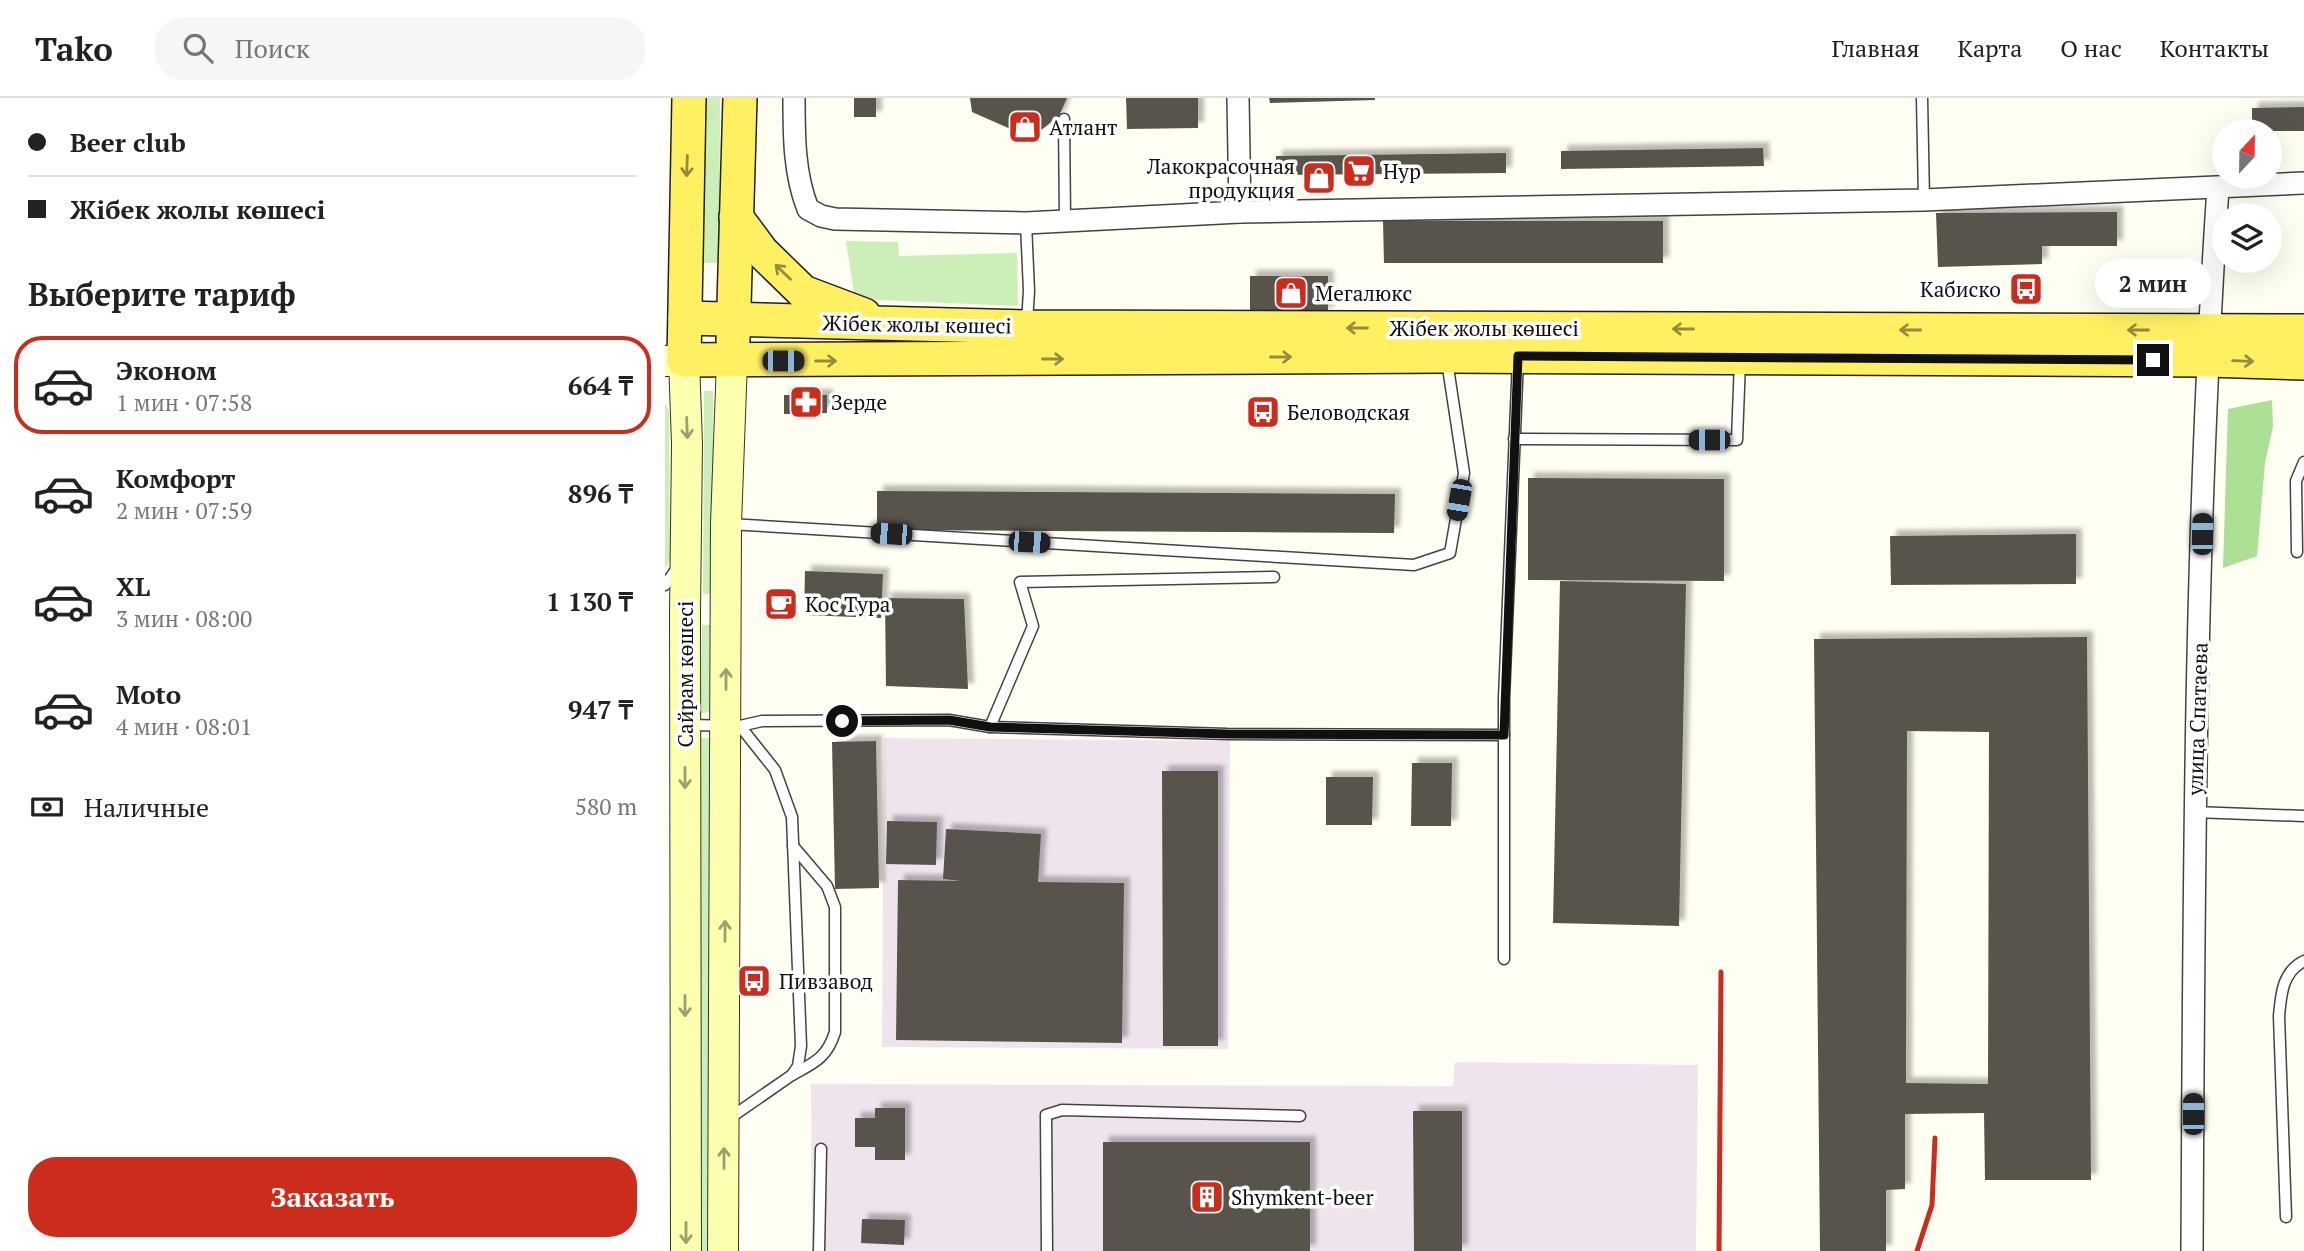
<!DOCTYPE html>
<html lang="ru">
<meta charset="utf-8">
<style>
:root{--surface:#fff;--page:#f6f6f6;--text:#222;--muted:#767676;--line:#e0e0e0;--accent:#cc2c1b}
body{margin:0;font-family:"PT Serif",serif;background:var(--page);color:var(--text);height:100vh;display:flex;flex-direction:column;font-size:26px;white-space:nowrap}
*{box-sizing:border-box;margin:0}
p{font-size:23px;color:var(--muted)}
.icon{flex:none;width:38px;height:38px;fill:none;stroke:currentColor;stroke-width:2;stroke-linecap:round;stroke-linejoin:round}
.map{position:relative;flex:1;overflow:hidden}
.side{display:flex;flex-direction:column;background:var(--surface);width:665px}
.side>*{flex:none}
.guide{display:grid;align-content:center;height:154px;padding:0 28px;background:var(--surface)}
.needle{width:46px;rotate:22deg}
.buttons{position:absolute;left:1547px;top:21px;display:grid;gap:14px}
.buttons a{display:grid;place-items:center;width:70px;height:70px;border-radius:50%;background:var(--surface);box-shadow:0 7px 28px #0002;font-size:35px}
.end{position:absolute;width:32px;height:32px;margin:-16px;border:9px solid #101010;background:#fff;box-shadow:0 0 0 4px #fff}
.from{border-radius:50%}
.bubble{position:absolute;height:49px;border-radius:24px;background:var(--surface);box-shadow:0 7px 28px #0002;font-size:23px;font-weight:600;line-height:49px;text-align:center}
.car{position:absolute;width:21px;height:42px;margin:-21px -10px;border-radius:9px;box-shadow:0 0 5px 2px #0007;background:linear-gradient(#222 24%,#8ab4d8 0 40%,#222 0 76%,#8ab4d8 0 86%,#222 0)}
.guide b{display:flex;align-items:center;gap:24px;height:66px;font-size:26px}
.guide b+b{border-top:2px solid var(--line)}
.guide i{width:18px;height:18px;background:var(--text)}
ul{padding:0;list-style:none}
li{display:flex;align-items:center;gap:21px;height:98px;margin:0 14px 10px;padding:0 14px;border:4px solid transparent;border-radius:28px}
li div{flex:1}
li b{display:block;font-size:26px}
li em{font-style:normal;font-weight:600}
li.selected{border-color:var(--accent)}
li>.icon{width:63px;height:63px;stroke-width:1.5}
h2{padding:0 28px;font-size:32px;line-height:84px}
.pay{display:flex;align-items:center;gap:18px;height:77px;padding:0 28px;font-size:26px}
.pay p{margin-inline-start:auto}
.action{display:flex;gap:14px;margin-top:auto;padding:14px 28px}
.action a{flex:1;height:80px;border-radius:28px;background:var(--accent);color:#fff;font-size:28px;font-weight:600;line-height:80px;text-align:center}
header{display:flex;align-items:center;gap:42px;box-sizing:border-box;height:98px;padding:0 35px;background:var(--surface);border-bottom:2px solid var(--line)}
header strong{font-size:33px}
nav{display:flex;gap:38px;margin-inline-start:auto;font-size:24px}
.search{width:490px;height:63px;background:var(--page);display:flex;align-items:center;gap:18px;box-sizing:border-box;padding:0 24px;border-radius:28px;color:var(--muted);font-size:26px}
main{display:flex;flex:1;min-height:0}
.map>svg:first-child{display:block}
.industrial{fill:#efe4ee}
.green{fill:#cceeb7}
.forest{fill:#ace095}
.building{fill:#59534b;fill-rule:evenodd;filter:url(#shadow)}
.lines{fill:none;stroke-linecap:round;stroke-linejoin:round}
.service-casing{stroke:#434343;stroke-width:13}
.minor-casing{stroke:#434343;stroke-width:24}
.secondary-casing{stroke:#323232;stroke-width:32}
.primary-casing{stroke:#212121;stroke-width:36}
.service{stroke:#fff;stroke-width:10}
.minor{stroke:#fff;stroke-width:21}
.secondary{stroke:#fcffad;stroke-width:30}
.primary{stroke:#fff062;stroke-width:33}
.rail{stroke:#cc2c1b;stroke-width:5}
.oneway{stroke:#938b3d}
.oneway2{stroke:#9e9f6e}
.route{stroke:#101010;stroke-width:9}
.labels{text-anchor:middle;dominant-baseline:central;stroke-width:7;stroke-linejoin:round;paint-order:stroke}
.poi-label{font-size:21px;fill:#101010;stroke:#fff;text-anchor:start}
.street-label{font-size:21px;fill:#101010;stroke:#fff}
</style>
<header>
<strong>Tako</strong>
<div class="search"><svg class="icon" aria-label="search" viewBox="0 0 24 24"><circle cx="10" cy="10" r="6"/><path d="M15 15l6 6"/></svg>Поиск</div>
<nav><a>Главная</a><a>Карта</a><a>О нас</a><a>Контакты</a></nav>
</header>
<main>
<section class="side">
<div class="guide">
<b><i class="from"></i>Beer club</b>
<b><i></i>Жібек жолы көшесі</b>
</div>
<h2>Выберите тариф</h2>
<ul>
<li class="selected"><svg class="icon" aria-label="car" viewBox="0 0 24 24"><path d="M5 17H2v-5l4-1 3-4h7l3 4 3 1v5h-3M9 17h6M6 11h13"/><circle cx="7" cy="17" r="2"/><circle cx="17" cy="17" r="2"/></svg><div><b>Эконом</b><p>1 мин · 07:58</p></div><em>664 ₸</em></li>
<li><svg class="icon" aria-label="car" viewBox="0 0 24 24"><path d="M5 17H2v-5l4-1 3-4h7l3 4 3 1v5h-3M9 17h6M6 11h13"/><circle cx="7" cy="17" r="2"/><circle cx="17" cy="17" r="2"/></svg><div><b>Комфорт</b><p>2 мин · 07:59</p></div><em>896 ₸</em></li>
<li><svg class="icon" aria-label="car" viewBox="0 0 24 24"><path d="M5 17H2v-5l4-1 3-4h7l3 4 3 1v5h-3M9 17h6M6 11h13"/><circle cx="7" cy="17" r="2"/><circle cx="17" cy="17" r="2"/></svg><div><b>XL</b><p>3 мин · 08:00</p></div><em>1 130 ₸</em></li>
<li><svg class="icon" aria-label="car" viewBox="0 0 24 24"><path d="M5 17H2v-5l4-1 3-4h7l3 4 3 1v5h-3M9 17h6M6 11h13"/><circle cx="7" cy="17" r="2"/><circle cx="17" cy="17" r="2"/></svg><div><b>Moto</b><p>4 мин · 08:01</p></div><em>947 ₸</em></li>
</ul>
<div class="pay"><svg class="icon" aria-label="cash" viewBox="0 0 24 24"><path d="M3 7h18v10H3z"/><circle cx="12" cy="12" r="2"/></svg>Наличные<p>580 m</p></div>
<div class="action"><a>Заказать</a></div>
</section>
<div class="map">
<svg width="1639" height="1153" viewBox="0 0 1639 1153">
<defs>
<filter id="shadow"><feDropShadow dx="6" dy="-6" stdDeviation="2" flood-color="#0004"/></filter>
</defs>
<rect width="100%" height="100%" fill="#fffef2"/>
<g class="industrial">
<polygon points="219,640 565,643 563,951 217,949"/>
<polygon points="790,964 1033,967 1031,1153 147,1153 146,986 788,988"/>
</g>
<g class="green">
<polygon points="37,0 55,0 54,165 36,165"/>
<polygon points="181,143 233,144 234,158 352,155 353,208 190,201"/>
<polygon points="39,293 48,293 48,496 38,496"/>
<polygon points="0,305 4,313 5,462 0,471"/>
<polygon points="37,527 47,527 46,614 36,615"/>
<polygon points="36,640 46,640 43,1153 33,1153"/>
</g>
<polygon class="forest" points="1607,302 1608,329 1600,365 1592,458 1558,470 1563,311"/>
<g class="building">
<rect x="189" y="0" width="22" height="19"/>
<polygon points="305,0 402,0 394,18 366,40 307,14"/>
<polygon points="461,0 533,0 533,30 462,31"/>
<polygon points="604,0 710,0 710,2 605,5"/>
<polygon points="1639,9 1639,33 1587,33 1587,10"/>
<polygon points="1098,50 1099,68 896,71 896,53"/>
<polygon points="841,55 841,75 611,77 611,58"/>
<polygon points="1452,114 1452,148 1377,148 1377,166 1273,169 1271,115"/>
<polygon points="718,123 998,123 998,165 719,165"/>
<rect x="585" y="178" width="78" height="37"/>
<polygon points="119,297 162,297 162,315 119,316"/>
<polygon points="863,380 1059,381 1059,483 863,482"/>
<polygon points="212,393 730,396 729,435 212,432"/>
<polygon points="1411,436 1411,486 1226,487 1225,438"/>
<polygon points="140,473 218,476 216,520 139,517"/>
<polygon points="895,483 1021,486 1014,828 888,825"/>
<polygon points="220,500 299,501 303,591 221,588"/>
<path d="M1422,539L1426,1082H1320L1319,1015L1240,1016V1091L1221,1092V1153H1155L1149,541ZM1242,633L1324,634L1323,986L1241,985Z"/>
<polygon points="211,643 214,790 170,791 167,644"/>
<polygon points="747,665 787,665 786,728 746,728"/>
<polygon points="497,673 553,673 553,948 498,948"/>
<polygon points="661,679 708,679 707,727 661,727"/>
<polygon points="222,723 272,724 271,767 221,766"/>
<polygon points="281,731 376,736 373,784 459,785 457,945 231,942 233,782 296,783 278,781"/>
<polygon points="210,1010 240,1010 240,1062 210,1062 210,1049 190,1049 190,1020 210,1020"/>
<polygon points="748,1013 797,1013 797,1153 749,1153"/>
<rect x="438" y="1044" width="207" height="109"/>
<polygon points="197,1121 240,1122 239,1147 196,1145"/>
</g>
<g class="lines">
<defs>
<g id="service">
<polyline points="1257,0 1259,102"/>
<polyline points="399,21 400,123"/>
<polyline points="361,125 364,193 362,224"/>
<polyline points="849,341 1072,342 1075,263"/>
<polyline points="64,426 749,467 785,455 799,375 782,263"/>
<polyline points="1632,454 1631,383 1639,364"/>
<polyline points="0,487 13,469"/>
<polyline points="23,627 75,628 97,623 284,622 325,629 562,636 839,637"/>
<polyline points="325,629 368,528 355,484 609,479"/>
<polyline points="1529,714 1639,718"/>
<polyline points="839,861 839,600 853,261"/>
<path d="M127,977C149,965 162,960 170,934V809L162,788L128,748"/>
<polyline points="62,1022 127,977 133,968 136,948 127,719 110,672 75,628"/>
<path d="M1621,1119L1614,918C1616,897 1617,874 1639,863"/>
<polyline points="154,1153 156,1051"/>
<polyline points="382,1153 381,1017 397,1012 635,1018"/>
</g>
<g id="minor">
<path d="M129,0C129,38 129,76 143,111L156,118L170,121L361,125L575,114L1259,102L1639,85"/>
<polyline points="573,0 575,114"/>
<path d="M1527,1153C1529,798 1529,444 1553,90"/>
</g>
<g id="secondary">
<polyline points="0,263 19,262 22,346 20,514 21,1153"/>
<polyline points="58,1153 61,426 67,263"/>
</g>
<g id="primary">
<polyline points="24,0 19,262 781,258 1542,262 1639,265"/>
<polyline points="71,119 97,154 138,194 199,217"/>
<polyline points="20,220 362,229 1639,233"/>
<polyline points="68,242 75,0"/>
</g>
</defs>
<use href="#service" class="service-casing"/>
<use href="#minor" class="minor-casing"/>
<use href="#secondary" class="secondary-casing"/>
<use href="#primary" class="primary-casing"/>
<use href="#service" class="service"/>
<use href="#minor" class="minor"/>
<use href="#secondary" class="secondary"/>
<use href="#primary" class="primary"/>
<g class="rail">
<polyline points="1054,1153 1056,874"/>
<polyline points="1252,1153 1267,1107 1270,1040"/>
</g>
</g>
<defs><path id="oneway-shaft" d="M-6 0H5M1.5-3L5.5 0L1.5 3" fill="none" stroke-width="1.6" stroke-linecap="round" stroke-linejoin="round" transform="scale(1.75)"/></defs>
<g class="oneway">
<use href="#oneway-shaft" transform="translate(22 68) rotate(92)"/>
<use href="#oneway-shaft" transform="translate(118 174) rotate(-136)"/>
<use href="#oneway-shaft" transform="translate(692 230) rotate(-180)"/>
<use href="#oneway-shaft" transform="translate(1018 231) rotate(-180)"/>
<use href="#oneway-shaft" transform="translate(1245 232) rotate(-180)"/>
<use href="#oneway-shaft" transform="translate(1473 232) rotate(-180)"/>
<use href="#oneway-shaft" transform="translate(616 259)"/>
<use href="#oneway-shaft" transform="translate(388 261)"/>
<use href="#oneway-shaft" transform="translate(161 263)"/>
<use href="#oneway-shaft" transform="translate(1578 263) rotate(2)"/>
</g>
<g class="oneway2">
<use href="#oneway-shaft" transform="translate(22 330) rotate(88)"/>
<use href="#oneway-shaft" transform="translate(61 581) rotate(-90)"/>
<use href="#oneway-shaft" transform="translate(20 680) rotate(90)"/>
<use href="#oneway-shaft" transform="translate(60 833) rotate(-90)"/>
<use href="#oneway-shaft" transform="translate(20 908) rotate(90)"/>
<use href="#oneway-shaft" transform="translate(59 1060) rotate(-90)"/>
<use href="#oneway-shaft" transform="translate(21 1135) rotate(90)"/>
</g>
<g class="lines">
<polyline class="route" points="177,623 284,622 325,629 562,636 839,637 853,258 1488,262"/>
</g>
<defs>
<symbol id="shop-square" viewBox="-11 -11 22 22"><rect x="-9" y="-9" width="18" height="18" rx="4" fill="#cc2c1b" stroke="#fff"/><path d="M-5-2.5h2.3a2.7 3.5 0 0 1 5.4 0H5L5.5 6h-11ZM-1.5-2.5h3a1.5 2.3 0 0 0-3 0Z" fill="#fff"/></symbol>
<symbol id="supermarket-square" viewBox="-11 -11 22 22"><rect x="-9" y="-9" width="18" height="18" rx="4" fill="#cc2c1b" stroke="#fff"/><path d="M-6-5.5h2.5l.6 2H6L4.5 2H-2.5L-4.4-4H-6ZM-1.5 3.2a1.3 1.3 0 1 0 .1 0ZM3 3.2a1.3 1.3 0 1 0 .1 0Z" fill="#fff"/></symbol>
<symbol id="bus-square" viewBox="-11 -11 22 22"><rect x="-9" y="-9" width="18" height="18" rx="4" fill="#cc2c1b" stroke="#fff"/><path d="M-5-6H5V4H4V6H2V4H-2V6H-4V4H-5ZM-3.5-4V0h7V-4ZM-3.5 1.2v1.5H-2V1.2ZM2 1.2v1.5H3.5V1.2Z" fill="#fff"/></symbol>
<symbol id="pharmacy-square" viewBox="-11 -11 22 22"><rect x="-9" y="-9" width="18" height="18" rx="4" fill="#cc2c1b" stroke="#fff"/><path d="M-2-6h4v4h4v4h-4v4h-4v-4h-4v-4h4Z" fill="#fff"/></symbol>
<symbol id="cafe-square" viewBox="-11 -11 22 22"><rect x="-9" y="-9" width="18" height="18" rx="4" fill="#cc2c1b" stroke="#fff"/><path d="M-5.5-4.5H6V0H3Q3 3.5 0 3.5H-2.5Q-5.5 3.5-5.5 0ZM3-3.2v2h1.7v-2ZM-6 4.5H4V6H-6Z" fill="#fff"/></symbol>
<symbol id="building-square" viewBox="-11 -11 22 22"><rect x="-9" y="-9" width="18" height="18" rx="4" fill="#cc2c1b" stroke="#fff"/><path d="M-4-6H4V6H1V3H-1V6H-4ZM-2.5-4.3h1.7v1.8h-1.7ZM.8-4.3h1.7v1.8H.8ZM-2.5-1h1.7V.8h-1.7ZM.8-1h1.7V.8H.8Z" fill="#fff"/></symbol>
</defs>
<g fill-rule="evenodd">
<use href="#shop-square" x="341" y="10" width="38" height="38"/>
<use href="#supermarket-square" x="675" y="54" width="38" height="38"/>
<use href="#shop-square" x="635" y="61" width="38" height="38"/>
<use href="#bus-square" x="1342" y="172" width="38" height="38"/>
<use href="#shop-square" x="607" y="176" width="38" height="38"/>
<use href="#pharmacy-square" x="122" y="285" width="38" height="38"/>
<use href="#bus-square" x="579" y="295" width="38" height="38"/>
<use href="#cafe-square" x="97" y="487" width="38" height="38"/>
<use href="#bus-square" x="70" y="864" width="38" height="38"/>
<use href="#building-square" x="523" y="1080" width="38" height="38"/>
</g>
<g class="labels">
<g class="poi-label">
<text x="384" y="29">Атлант</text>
<text x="630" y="68" text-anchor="end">Лакокрасочная<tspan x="630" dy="24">продукция</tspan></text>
<text x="718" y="73">Нур</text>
<text x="1336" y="191" text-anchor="end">Кабиско</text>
<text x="650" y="195">Мегалюкс</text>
<text x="166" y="304">Зерде</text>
<text x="622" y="314">Беловодская</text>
<text x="140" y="506">Кос Тура</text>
<text x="114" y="883">Пивзавод</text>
<text x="566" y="1099">Shymkent-beer</text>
</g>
<g class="street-label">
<text transform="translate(252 226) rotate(1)">Жібек жолы көшесі</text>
<text x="819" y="230">Жібек жолы көшесі</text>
<text transform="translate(20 576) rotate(-90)">Сайрам көшесі</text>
<text transform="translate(1532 621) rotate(-88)">улица Спатаева</text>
</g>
</g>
</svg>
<div class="buttons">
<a><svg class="needle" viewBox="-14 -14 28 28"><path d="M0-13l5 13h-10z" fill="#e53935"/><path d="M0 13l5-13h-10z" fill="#767676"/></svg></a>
<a><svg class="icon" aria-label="layers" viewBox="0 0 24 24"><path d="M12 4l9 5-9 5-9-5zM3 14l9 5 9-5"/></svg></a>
</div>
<i class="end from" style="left:177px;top:623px"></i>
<i class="end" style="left:1488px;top:262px"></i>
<div class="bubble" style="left:1430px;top:161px;width:116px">2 мин</div>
<i class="car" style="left:118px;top:263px;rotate:90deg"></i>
<i class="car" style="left:1044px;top:342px;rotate:270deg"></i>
<i class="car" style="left:794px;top:402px;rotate:190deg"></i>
<i class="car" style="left:226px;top:436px;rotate:274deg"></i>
<i class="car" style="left:1537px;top:436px;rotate:1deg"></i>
<i class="car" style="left:364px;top:444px;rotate:93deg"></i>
<i class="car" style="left:1528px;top:1016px;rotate:0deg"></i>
</div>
</main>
